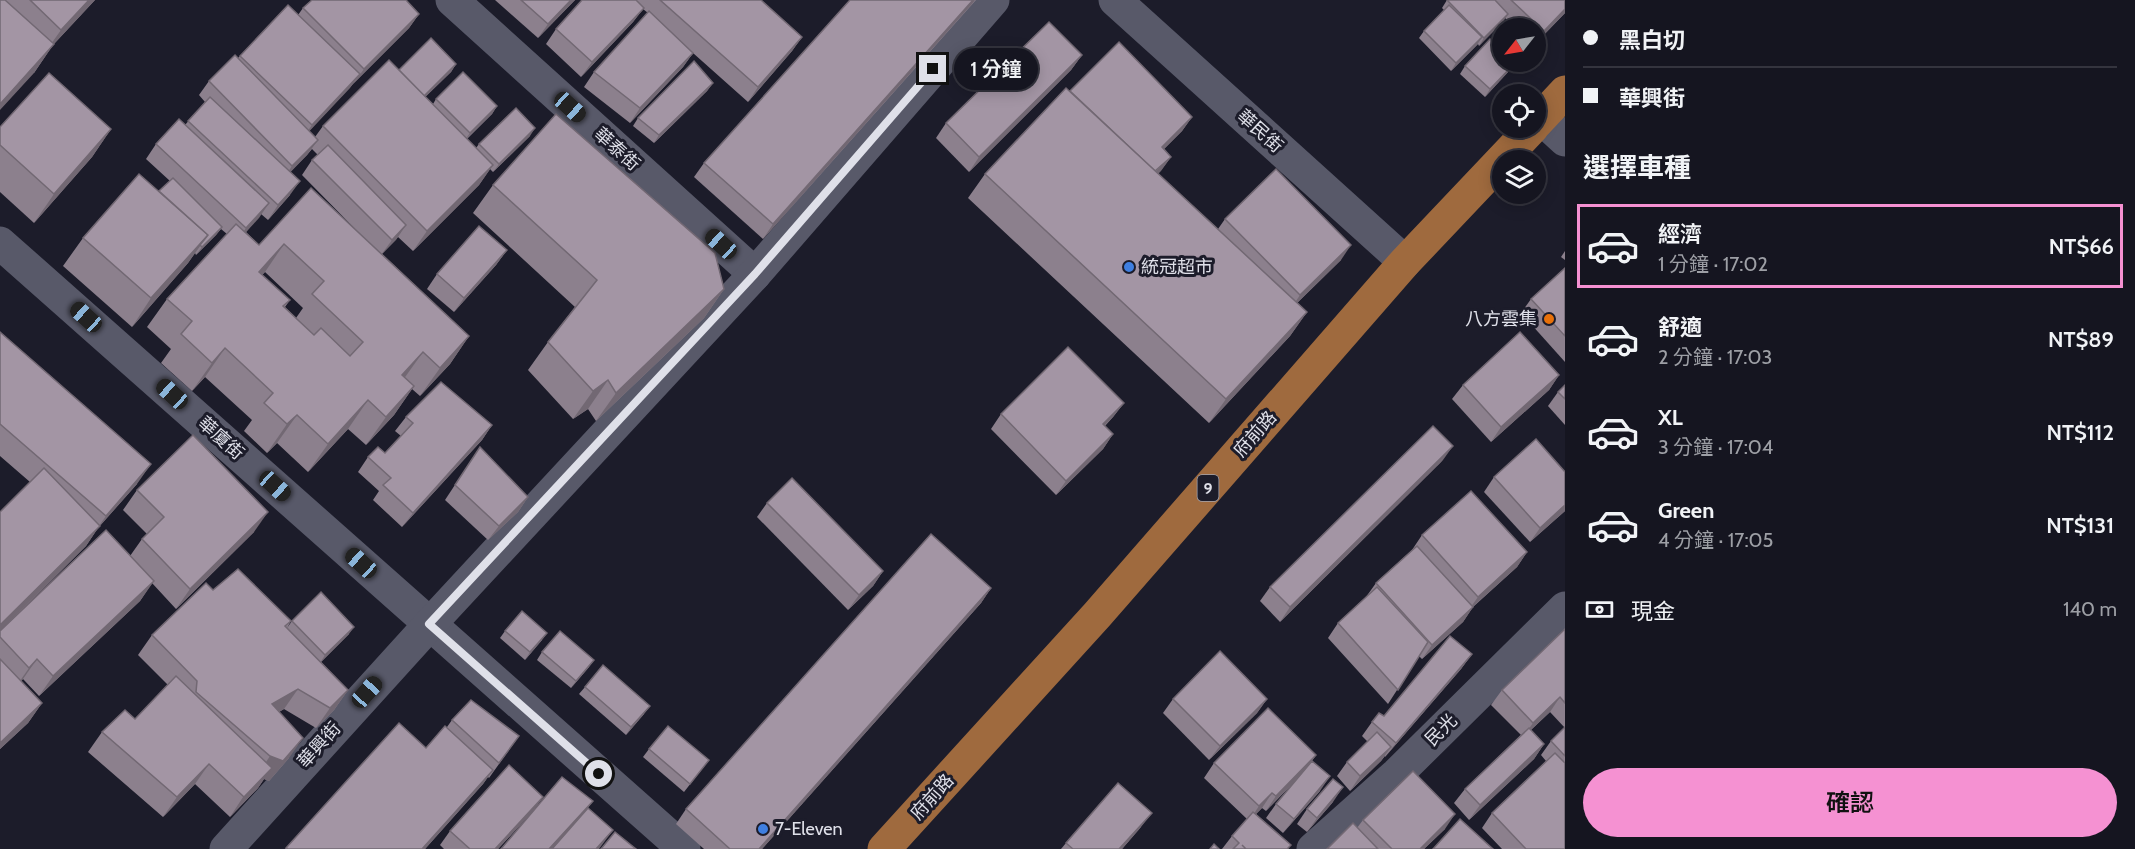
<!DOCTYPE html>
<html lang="zh-TW">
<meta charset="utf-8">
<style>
:root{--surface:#151520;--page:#1e1e29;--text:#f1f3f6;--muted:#9d9fa5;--line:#34343e;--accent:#f591d2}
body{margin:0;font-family:Cabin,"Noto Sans TC",sans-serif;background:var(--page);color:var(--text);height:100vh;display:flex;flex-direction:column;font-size:22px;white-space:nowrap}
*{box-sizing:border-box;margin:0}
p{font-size:20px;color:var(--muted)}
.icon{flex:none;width:33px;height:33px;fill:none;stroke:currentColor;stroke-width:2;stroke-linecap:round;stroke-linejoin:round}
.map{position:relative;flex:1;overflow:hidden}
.side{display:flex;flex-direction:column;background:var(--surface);width:570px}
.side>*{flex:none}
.hud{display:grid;align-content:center;height:132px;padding:0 18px;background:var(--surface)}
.needle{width:39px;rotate:239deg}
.fabs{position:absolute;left:1492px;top:18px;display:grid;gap:12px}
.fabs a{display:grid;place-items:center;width:54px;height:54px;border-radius:50%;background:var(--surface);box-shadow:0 3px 15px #0003,0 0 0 2px var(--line);font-size:30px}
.end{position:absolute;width:27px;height:27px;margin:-14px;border:8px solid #dfe0e9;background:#111;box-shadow:0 0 0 3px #111}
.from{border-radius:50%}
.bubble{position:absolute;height:42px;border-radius:21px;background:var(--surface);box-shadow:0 3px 15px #0003,0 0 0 2px var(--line);font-size:20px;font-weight:600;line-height:42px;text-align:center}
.car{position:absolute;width:18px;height:36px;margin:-18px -9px;border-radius:8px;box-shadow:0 0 4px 2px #0007;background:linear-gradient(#222 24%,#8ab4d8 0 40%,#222 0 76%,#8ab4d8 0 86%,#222 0)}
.hud b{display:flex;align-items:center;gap:21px;height:57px;font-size:22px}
.hud b+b{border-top:2px solid var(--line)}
.hud i{width:15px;height:15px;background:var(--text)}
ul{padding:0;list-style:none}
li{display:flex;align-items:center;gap:18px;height:84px;margin:0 12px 9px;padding:0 6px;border:3px solid transparent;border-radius:0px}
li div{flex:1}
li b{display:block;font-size:22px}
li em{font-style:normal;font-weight:600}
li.active{border-color:var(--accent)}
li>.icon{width:54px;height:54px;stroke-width:1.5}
h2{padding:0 18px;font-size:27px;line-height:72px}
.pay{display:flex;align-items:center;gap:15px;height:66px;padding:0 18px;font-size:22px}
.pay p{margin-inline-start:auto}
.primary-button{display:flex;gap:12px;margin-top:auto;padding:12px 18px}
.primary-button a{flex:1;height:69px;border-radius:36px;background:var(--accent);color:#111;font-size:24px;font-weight:600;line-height:69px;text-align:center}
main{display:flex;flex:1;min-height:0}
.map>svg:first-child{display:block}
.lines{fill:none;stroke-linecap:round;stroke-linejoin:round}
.minor{stroke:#585969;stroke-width:33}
.major{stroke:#9f6a3e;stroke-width:33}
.wall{fill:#8c808d;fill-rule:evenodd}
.shaded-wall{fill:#726873}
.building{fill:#a395a4;stroke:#726873;stroke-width:1.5;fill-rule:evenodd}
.route{stroke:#dfe0e9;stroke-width:8}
.shop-dot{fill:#3f7fe0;stroke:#1c1c2a;stroke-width:2}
.food-dot{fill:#e8710a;stroke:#1c1c2a;stroke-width:2}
.labels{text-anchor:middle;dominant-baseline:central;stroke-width:6;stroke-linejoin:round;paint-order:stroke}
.shield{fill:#1c1c2a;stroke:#a4a5b0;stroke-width:1.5}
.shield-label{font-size:16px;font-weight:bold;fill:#dfe0e9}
.street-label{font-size:18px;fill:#dfe0e9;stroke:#1c1c2a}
.poi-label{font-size:18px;fill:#dfe0e9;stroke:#1c1c2a;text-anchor:start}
</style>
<main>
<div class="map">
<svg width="1565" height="849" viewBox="0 0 1565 849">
<rect width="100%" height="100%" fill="#1c1c2a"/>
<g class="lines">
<g class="minor">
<polyline points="452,0 755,274"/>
<polyline points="1115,0 1405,262"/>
<polyline points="1541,118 1565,140"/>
<polyline points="0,243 684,849"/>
<polyline points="226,849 430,624 755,274 993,0"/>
<polyline points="1313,849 1397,774 1565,608"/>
</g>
<g class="major">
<polyline points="1536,123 1565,92"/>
<polyline points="884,849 1097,615 1405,262 1532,128"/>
</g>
</g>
<g class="wall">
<polygon points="0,0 95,0 53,45 34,73"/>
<polygon points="495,0 575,0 538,38"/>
<polygon points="582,0 761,0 802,37 792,51 748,102 693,53 683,67 630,123 584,87 594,72 648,13 643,9 633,22 581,77 546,44 556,29"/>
<polygon points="850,0 976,0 763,239 694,177 704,163"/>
<polygon points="1447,0 1565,0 1565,13 1536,43 1536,28 1516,28 1505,18 1479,46 1478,44 1451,71 1419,38 1424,31 1444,10 1442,8"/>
<path d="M303,8L419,14L409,28L353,84L309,131L315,137L323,126L399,70L456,64L451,72L425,97L433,104L436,99L497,106L492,114L467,139L476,148L479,144L530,136L493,172L490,169L479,185L413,251L398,237L382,254L469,336L450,364L420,396L412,389L394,415L366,445L348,429L308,472L277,443L267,453L244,431L252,420L205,377L192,391L161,363L171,349L147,327L167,299L227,234L221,229L216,235L196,255L195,253L188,263L132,327L63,266L83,238L159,191L170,181L146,159L156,144L185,125L205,102L199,95L209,81L238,58L240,56L298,15ZM312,149L318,155L312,160L302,175L364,238L259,245L246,232L261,214L268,220L290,195V172L307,155ZM265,272L303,308L296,318L285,307L290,300L262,275Z"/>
<polygon points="1082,55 1071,70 969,172 936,138 946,123"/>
<polygon points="1465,66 1509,71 1485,97 1460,74"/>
<polygon points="713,83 707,91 654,143 633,126 638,118"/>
<polygon points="1070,91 1192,117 1182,131 1164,149 1171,157 1158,174 1218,229 1225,219 1341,260 1297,303 1307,312 1290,336 1209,423 968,198 985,174"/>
<polygon points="0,127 111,129 92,157 34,223 0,192"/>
<polygon points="493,185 724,289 704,318 596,421 588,409 573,419 528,370 548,342 575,307 473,213"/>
<polygon points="507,250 496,265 454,312 427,289 437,274"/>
<polygon points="1565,251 1565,260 1561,257"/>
<polygon points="1565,268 1565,362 1521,313 1531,299"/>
<polygon points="0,332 137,484 98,528 86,546 7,625 130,556 142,539 147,534 123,510 137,490 254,532 176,609 152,583 140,601 39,696 23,679 21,681 42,703 28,723 0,749 0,512 30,482 0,456"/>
<polygon points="1559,375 1549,390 1491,442 1452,399 1463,385"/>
<polygon points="1565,385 1565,425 1548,406 1558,392"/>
<polygon points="1124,403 1113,417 1105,426 1113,434 1103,449 1056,495 991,429 1001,414"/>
<polygon points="406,417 492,425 482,440 402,527 373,500 379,491 358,472 368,457 385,453 401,436 395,431"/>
<polygon points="480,447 528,497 518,512 488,540 445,500"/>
<polygon points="1443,460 1280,622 1260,601 1270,587"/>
<polygon points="1494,477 1565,511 1530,542 1484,492"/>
<polygon points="767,503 883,571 873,586 848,610 757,517"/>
<polygon points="1422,535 1527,552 1517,567 1473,607 1463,622 1422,659 1419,656 1388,704 1328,638 1338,623 1366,597 1376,583 1412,550"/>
<polygon points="991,588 981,603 762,849 704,849 676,824 686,809"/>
<polygon points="213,590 291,621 287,628 292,621 349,634 321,662 348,690 334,710 316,728 284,709 279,712 289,758 269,781 264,779 258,788 230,817 195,784 163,817 88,752 102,732 135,719 168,685 138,655 152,635"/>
<polygon points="1565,629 1565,849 1502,849 1482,828 1492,813 1546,761 1541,755 1551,741 1565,728 1550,712 1531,730 1544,744 1534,759 1469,820 1454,803 1465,789 1521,735 1491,705 1502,690"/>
<polygon points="505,631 542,640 525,660 500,638"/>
<polygon points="542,652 589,667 571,688 537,660"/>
<polygon points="1472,654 1461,669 1385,757 1385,756 1381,761 1350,791 1337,776 1347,762 1368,742 1362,736 1372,722 1384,716"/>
<polygon points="585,687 644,714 626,735 579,694"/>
<polygon points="1173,699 1267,699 1257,713 1209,760 1163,713"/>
<polygon points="452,720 519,736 489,778 488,777 483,784 425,849 285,849 426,748 447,727"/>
<polygon points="649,749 709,760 684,792 643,757"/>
<polygon points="1316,755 1310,764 1320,791 1283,833 1266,818 1276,804 1299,777 1266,811 1262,808 1256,814 1291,845 1288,849 1222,849 1232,836 1247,819 1204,778 1214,763"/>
<polygon points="543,797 533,811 498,849 444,849 440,845 450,831"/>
<polygon points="1333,802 1307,832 1297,824 1307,809"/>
<polygon points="1363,820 1445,829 1424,849 1327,849 1357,828"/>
<polygon points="1141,827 1122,849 1061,849 1066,843"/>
</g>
<g class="shaded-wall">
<polygon points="89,0 95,0 53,45 34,73 0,110 0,104 41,58 61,30"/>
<polygon points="571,0 575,0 538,38 548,24"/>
<polygon points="973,0 975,0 972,4 763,239 773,224"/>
<polygon points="644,8 633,22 581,77 592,62"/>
<polygon points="1565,9 1565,13 1536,43 1544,31"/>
<polygon points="419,14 409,28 353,84 364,69"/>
<polygon points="1508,14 1503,22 1479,46 1484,38"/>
<polygon points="802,37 792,51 748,102 758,87"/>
<polygon points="1482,37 1477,45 1451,71 1456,63"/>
<polygon points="693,53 683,67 630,123 640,108"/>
<polygon points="1082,55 1071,70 969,172 979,157"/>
<polygon points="1515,63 1509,71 1485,97 1490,89"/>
<polygon points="456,64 451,72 414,108 420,100"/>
<polygon points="360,74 350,88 302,139 312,125"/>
<polygon points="713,83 707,91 654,143 659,135"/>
<polygon points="497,106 492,114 464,141 470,133"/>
<polygon points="1192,117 1182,131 1151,162 1162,147"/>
<polygon points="535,128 530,136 493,172 499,164"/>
<polygon points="111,129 92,157 34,223 54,194"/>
<polygon points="318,140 307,155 282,181 292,166"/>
<polygon points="1171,157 1161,171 1143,188 1153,174"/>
<polygon points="493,165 479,185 413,251 427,231"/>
<polygon points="300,181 290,195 268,220 278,205"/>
<polygon points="269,203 259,218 236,243 246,228"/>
<polygon points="406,225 396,240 381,255 392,240"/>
<polygon points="222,227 216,235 196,255 202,247"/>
<polygon points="208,235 188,263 132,327 151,298"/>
<polygon points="284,244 265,272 239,300 259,272"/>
<polygon points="1351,245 1341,260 1290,310 1300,295"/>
<polygon points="507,250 496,265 454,312 464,298"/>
<polygon points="724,289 704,318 596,421 616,393"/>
<polygon points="1307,312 1290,336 1209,423 1226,399"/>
<polygon points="469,336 450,364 420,396 440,368"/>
<polygon points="225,348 205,377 192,391 212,363"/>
<polygon points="423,352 403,380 402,375"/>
<polygon points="1559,375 1549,390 1491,442 1501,427"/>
<polygon points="608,380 588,409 573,419 593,391"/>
<polygon points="414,386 394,415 366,445 386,417"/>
<polygon points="368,400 348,429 308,472 328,444"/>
<polygon points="1124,403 1113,417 1092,438 1103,424"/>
<polygon points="297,415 277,443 267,453 287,424"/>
<polygon points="492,425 482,440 402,527 413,513"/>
<polygon points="1113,434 1103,449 1056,495 1066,481"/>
<polygon points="1453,446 1443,460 1280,622 1290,607"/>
<polygon points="151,464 137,484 98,528 86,546 0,631 0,625 96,530 106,516"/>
<polygon points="528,497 518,512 488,540 499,526"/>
<polygon points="1565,505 1565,511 1530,542 1540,528"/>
<polygon points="268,512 254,532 176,609 190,589"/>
<polygon points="1527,552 1517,567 1468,611 1478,597"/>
<polygon points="883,571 873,586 848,610 859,595"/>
<polygon points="154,581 140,601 39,696 53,676"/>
<polygon points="991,588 981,603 762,849 759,849"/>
<polygon points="1473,607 1463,622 1422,659 1432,645"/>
<polygon points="354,627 349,634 320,663 325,655"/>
<polygon points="547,633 542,640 525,660 530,652"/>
<polygon points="1472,654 1461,669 1385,757 1396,743"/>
<polygon points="37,659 23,679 15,688 29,668"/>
<polygon points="594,660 589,667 571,688 576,681"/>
<polygon points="298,689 284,709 258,724 272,704"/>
<polygon points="348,690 334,710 316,728 330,708"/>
<polygon points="1560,697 1550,712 1523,737 1533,723"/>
<polygon points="1267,699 1257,713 1209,760 1220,746"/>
<polygon points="42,703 28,723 0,749 0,743"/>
<polygon points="650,706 644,714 626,735 631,727"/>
<polygon points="303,738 289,758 269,781 264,779 258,788 230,817 270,756"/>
<polygon points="1544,744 1534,759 1469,820 1480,805"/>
<polygon points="1391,747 1381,761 1350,791 1360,776"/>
<polygon points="1316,755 1306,769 1266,811 1276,796"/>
<polygon points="209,764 195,784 163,817 177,797"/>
<polygon points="493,770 483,784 425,849 422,849"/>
<polygon points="1330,776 1320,791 1283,833 1294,819"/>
<polygon points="1343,787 1333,802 1307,832 1317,818"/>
<polygon points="1272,793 1262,808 1249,821 1259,806"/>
<polygon points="543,797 533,811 498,849 495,849"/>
<polygon points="593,801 582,816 552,849 549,849"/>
<polygon points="1152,813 1141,827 1122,849 1119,849"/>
<polygon points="1455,814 1445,829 1424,849 1420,849"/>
<polygon points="613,830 599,849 596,849"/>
</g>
<g class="building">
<polygon points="0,0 5,0 54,44 0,104"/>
<polygon points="30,0 89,0 61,30"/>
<polygon points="312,0 406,0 419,14 364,69 303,8"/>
<polygon points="521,0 571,0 548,24"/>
<polygon points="582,0 636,0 644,8 592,62 556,29"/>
<polygon points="660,0 761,0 802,37 758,87"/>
<polygon points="850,0 973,0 773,224 704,163"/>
<polygon points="1447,0 1495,0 1508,14 1484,38"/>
<polygon points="1511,0 1565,0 1565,9 1544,31"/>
<polygon points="288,5 360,74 312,125 240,56"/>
<polygon points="1449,5 1482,37 1456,63 1424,31"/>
<polygon points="649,11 693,53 640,108 594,72"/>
<polygon points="1049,22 1082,55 979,157 946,123"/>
<polygon points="431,38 456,64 424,96 399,70"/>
<polygon points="1490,39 1503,52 1503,62 1513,62 1515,63 1490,89 1465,66"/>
<polygon points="1119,42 1192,117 1162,147 1171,157 1155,171 1070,91"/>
<polygon points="235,55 318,140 292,166 209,81"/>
<polygon points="389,60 493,165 427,231 323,126"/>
<polygon points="694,61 713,83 659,135 638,118"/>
<polygon points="463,72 497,106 470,133 436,99"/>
<polygon points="49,73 111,129 54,194 0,145 0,127"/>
<polygon points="1066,88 1307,312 1226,399 985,174"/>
<polygon points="210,97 300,181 278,205 188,121"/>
<polygon points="516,108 535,128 499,164 479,144"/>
<polygon points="556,114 715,253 724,289 616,393 608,380 593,391 548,342 597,280 493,185"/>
<polygon points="179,119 269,203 246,228 156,144"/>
<polygon points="328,145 406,225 392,240 312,160"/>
<polygon points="1276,169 1351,245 1300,295 1225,219"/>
<polygon points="139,174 208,235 151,298 83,238"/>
<polygon points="173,178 222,227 202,247 200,245 208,235 159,191"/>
<path d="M311,188L469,336L440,368L423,352L402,375L414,386L386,417L368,400L328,444L297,415L287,424L264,403L273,393L225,348L212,363L181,334L192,321L167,299L236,224L259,245ZM284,244L324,281L312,294L363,342L350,356L321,328L314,335L283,306L290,300L259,272Z"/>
<polygon points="479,226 507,250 464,298 437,274"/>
<polygon points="1565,268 1565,336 1531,299"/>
<polygon points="0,332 151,464 106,516 0,424"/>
<polygon points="1520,332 1559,375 1501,427 1463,385"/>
<polygon points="1068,347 1124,403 1103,424 1113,434 1066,481 1001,414"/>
<polygon points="441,382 492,425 413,513 383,485 391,478 368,457 378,447 385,453 413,423 406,417"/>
<polygon points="1565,385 1565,399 1558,392"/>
<polygon points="1433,426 1453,446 1290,607 1270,587"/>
<polygon points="193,435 268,512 190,589 142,539 164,517 137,490"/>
<polygon points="1536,439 1565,472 1565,505 1540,528 1494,477"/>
<polygon points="480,447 528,497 499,526 455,485"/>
<polygon points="44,468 100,526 0,625 0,512"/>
<polygon points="792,478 883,571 859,595 767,503"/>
<polygon points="1471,491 1527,552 1478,597 1422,535"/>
<polygon points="106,530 154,581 53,676 37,659 29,668 0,637 0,631"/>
<polygon points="931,534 991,588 759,849 730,849 686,809"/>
<polygon points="1417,546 1473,607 1432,645 1376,583"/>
<polygon points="238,569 291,621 285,626 348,690 330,708 298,689 272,704 303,738 283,761 270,756 196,692 197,681 152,635 206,583 213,590"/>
<polygon points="1377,587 1428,642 1398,690 1338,623"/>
<polygon points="321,592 354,627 325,655 292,621"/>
<polygon points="522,611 547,633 530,652 505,631"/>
<polygon points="1565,629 1565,703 1560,697 1533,723 1502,690"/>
<polygon points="560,631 594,660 576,681 542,652"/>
<polygon points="1450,636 1472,654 1396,743 1372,722 1379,713 1384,716"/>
<polygon points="1220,651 1267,699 1220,746 1173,699"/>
<polygon points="0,659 42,703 0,743"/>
<polygon points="603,665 650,706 631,727 585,687"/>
<polygon points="176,676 272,768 244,797 209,764 177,797 102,732 125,710 135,719"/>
<polygon points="471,700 519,736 499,763 452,720"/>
<polygon points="1268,708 1316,755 1276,796 1272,793 1259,806 1214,763"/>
<polygon points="399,723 426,748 445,726 493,770 422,849 288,849 286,848"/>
<polygon points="668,726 709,760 690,784 649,749"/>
<polygon points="1565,727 1565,756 1551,741"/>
<polygon points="1529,728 1544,744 1480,805 1465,789"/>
<polygon points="1377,732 1391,747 1360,776 1347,762"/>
<polygon points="1555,753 1565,763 1565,849 1526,849 1492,813"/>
<polygon points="1312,761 1330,776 1294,819 1276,804"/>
<polygon points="509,765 543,797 495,849 470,849 450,831"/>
<polygon points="1413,771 1455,814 1420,849 1392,849 1363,820"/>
<polygon points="562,777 593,801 549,849 501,849"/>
<polygon points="1333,779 1343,787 1317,818 1307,809"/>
<polygon points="1118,783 1152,813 1119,849 1073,849 1066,843"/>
<polygon points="588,808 613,830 596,849 552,849"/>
<polygon points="1253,812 1291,845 1287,849 1246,849 1242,845 1246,849 1233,849 1239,843 1232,836"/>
<polygon points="1460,819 1493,849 1433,849"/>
<polygon points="1353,823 1378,849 1327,849"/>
<polygon points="615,832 636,849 601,849"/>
<polygon points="1214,844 1219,849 1210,849"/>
</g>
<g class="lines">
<polyline class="route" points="599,774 429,624 755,274 933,69"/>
</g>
<g class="shop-dot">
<circle cx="1129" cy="267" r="6"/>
<circle cx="763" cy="829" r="6"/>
</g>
<circle class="food-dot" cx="1549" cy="319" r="6"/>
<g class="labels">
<rect class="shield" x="1197.5" y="475" width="21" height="26" rx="4.5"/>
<g class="shield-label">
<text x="1208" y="488">9</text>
</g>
<g class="street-label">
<text transform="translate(1260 131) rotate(42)">華民街</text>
<text transform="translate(617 149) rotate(42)">華泰街</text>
<text transform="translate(1255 434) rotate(-49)">府前路</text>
<text transform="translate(221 438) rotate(42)">華廈街</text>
<text transform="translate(1441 730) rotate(-45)">民光</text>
<text transform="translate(319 745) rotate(-48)">華興街</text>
<text transform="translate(932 797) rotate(-48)">府前路</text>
</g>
<g class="poi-label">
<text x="1141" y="267">統冠超市</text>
<text x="1537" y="319" text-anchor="end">八方雲集</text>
<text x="775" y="829">7-Eleven</text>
</g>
</g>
</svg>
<div class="fabs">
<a><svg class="needle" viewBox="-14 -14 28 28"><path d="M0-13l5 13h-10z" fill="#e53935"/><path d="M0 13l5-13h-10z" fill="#9d9fa5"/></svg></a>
<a><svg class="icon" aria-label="locate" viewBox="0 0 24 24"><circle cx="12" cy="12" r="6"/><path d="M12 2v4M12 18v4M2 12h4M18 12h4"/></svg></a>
<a><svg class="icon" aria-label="layers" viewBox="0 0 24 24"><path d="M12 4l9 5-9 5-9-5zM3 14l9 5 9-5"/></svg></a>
</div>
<i class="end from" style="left:599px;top:774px"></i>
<i class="end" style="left:933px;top:69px"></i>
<div class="bubble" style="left:954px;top:48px;width:84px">1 分鐘</div>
<i class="car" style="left:570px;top:107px;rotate:132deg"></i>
<i class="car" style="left:721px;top:244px;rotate:312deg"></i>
<i class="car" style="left:86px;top:317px;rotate:312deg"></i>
<i class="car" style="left:172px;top:394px;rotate:312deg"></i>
<i class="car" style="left:275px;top:486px;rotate:132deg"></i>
<i class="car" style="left:361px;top:563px;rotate:312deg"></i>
<i class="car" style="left:367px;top:692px;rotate:42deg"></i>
</div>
<section class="side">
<div class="hud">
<b><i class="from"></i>黑白切</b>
<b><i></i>華興街</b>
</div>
<h2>選擇車種</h2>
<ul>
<li class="active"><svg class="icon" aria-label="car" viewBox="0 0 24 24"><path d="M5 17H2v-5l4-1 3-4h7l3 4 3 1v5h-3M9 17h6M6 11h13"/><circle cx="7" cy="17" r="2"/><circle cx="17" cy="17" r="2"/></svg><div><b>經濟</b><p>1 分鐘 · 17:02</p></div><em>NT$66</em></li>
<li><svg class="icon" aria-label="car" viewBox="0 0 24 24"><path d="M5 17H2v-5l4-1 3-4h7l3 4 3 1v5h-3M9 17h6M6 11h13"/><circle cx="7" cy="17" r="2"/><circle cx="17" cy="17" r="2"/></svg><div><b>舒適</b><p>2 分鐘 · 17:03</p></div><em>NT$89</em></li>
<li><svg class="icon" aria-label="car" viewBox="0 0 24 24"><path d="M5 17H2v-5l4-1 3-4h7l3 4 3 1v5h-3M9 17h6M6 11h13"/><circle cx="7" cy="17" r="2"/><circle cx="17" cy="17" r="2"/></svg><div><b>XL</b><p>3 分鐘 · 17:04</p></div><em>NT$112</em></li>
<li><svg class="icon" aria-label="car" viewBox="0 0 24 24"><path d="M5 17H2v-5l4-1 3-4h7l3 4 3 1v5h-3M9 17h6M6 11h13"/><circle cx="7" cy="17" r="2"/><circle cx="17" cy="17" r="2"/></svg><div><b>Green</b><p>4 分鐘 · 17:05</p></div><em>NT$131</em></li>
</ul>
<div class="pay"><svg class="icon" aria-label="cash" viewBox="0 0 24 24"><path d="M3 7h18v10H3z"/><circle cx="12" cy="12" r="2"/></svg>現金<p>140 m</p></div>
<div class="primary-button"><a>確認</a></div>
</section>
</main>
